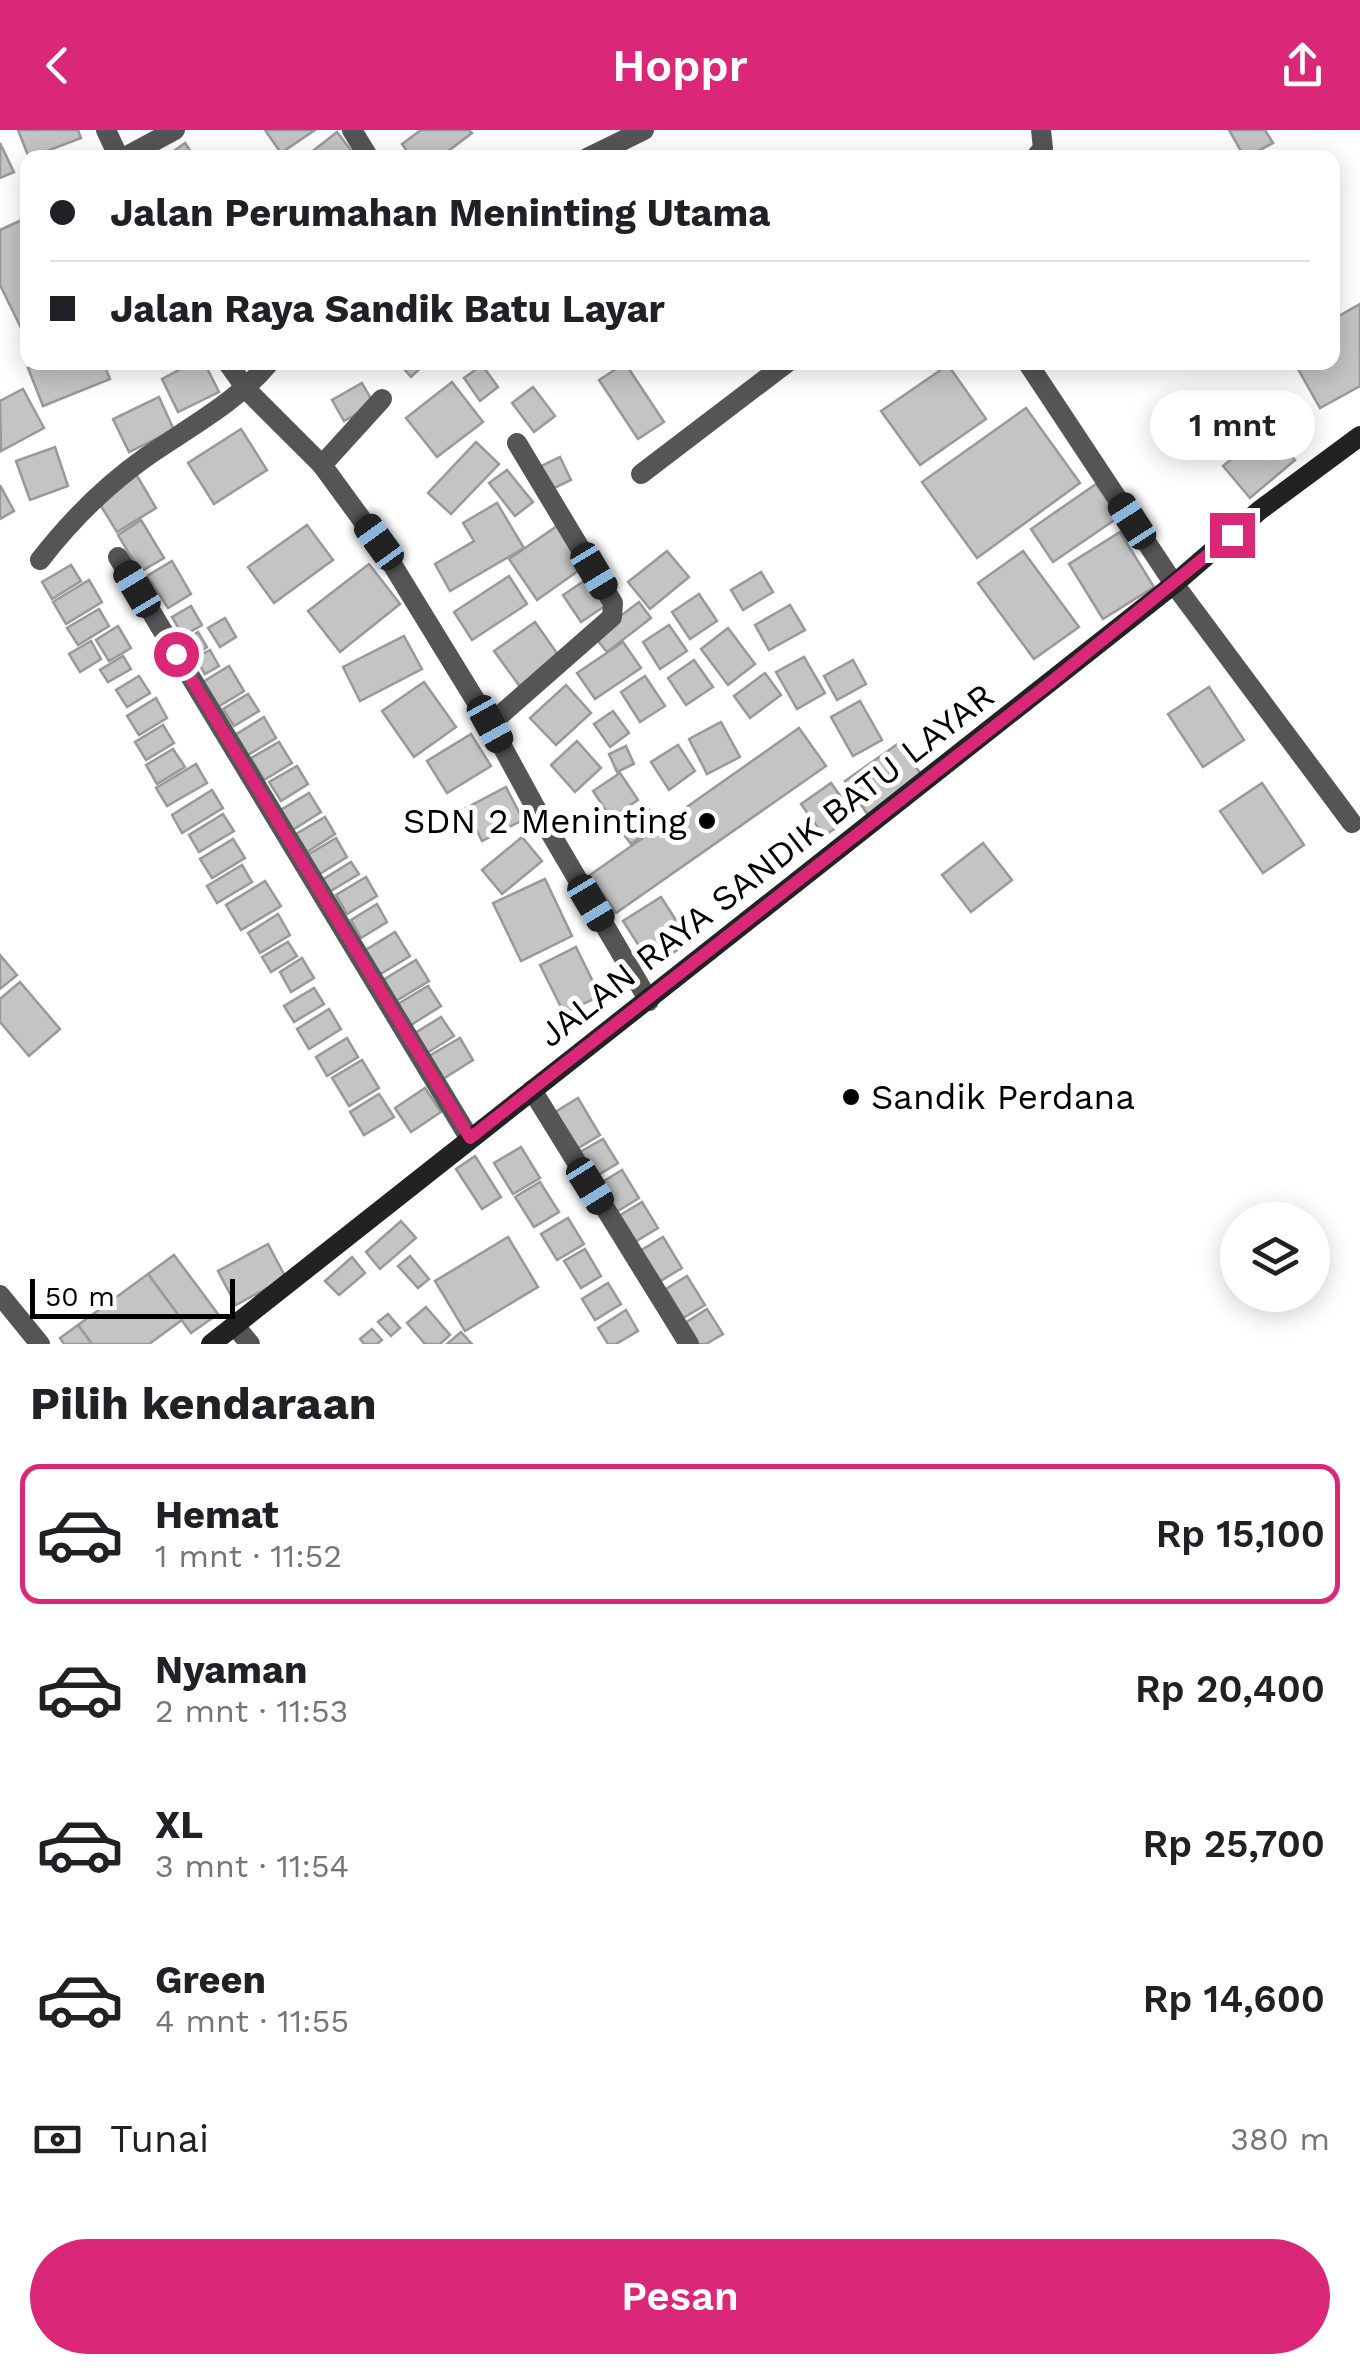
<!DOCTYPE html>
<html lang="id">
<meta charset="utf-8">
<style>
:root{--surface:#fff;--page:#f2f2f2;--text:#202124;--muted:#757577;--line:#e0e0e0;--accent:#db2777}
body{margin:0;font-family:"Work Sans",sans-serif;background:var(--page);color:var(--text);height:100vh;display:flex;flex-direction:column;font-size:38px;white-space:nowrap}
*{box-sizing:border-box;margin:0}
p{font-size:32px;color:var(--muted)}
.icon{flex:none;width:55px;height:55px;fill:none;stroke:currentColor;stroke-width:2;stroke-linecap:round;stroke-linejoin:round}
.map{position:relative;height:1214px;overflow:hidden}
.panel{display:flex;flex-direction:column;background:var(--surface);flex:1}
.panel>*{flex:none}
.hud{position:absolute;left:20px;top:20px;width:1320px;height:220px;border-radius:20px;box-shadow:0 5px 25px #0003;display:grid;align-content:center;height:220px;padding:0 30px;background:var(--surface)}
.controls{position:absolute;left:1220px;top:1072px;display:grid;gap:20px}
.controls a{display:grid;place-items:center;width:110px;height:110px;border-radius:50%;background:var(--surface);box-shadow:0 5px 25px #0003;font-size:50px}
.scale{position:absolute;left:30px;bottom:25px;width:205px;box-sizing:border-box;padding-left:10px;border:5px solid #000;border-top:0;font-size:28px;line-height:35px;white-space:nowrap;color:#000;-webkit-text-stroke:8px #fff;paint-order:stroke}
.end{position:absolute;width:45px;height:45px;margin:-22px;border:12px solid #db2777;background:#fff;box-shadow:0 0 0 5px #fff}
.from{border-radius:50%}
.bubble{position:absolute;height:70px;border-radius:35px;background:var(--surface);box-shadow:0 5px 25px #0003;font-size:32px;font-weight:600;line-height:70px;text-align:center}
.car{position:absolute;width:30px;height:60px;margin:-30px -15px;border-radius:12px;box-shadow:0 0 8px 2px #0007;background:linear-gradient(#222 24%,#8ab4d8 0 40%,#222 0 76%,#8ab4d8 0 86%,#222 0)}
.hud b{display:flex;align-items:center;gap:35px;height:95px;font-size:38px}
.hud b+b{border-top:2px solid var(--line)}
.hud i{width:25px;height:25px;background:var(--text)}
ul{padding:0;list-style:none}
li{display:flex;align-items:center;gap:30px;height:140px;margin:0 20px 15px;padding:0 10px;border:5px solid transparent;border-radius:20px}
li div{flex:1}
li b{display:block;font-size:38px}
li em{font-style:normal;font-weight:600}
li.selected{border-color:var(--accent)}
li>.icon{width:90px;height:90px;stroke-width:1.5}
h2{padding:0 30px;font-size:45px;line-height:120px}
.pay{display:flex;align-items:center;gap:25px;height:110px;padding:0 30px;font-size:38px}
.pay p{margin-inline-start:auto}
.cta{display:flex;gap:20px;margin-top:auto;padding:20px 30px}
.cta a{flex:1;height:115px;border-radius:60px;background:var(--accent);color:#fff;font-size:40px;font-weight:600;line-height:115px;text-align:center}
header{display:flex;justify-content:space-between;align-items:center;height:130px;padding:0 30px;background:var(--accent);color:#fff;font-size:45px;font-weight:600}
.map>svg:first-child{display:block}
.building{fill:#c4c4c4;stroke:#999;stroke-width:2.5}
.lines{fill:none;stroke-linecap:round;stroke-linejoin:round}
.street{stroke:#555;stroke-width:20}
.secondary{stroke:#222;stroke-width:20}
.route{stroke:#db2777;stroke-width:12}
.poi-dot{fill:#000;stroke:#fff;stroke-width:4}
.labels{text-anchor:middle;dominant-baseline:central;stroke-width:10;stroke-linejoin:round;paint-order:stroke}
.poi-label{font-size:35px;fill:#000;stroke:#fff;text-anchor:end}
.street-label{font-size:35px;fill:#000;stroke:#fff}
</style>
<header><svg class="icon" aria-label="back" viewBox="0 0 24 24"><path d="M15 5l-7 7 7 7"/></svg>Hoppr<svg class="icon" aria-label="share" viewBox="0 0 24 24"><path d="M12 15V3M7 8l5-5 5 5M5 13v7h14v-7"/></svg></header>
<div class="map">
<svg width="1360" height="1214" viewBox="0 0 1360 1214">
<rect width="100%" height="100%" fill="#fff"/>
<g class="building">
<polygon points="18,0 78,0 81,8 29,28"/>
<polygon points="265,0 315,0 281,23"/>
<polygon points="421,0 469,0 472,3 439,28 412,28 402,14"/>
<polygon points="1229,0 1265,0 1273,13 1245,28"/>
<polygon points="337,2 357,28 304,28"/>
<polygon points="0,13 14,42 0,48"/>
<polygon points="185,13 195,28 164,28"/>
<polygon points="28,87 28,125 24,128 28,137 28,198 22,200 0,155 0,100"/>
<polygon points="1360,174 1360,256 1320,278 1294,232 1332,232 1332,190"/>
<polygon points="42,232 103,232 110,249 43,276 28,238"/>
<polygon points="194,232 204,232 219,262 178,282 162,249"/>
<polygon points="398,232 427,232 411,247"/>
<polygon points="625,233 664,292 638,309 599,250"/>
<polygon points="482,235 498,257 480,271 464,248"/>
<polygon points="948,235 986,289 920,335 881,281"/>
<polygon points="452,252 483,292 437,327 406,288"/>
<polygon points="362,253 374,274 344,291 332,270"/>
<polygon points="533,257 555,286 534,302 512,273"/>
<polygon points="23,259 44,298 1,321 0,271"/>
<polygon points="159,267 174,300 129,322 113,289"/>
<polygon points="1026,278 1080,353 977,428 922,352"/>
<polygon points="241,299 267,340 214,374 188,333"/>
<polygon points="1269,299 1295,330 1250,368 1223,336"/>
<polygon points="476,312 499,334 451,384 428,363"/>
<polygon points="55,317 68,356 30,370 16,331"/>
<polygon points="560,327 571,350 550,360 539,337"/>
<polygon points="507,340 533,372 515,386 489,353"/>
<polygon points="136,344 156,378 117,402 96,368"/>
<polygon points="1096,354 1119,387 1053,432 1031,399"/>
<polygon points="0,355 14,381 0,389"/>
<polygon points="497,373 524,418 450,461 435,434 474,411 463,393"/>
<polygon points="141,390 164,428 140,442 118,405"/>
<polygon points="307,395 333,430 274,473 248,437"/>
<polygon points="557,396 585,436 537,470 509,429"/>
<polygon points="1120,402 1154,457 1103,489 1069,434"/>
<polygon points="667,421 689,447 650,479 628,452"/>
<polygon points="1023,421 1079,497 1034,529 978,453"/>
<polygon points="172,431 191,464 168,478 147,446"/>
<polygon points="369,434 400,474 340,522 308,481"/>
<polygon points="71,435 81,451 52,469 42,452"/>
<polygon points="761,442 773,462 743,480 731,460"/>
<polygon points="509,446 527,474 472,510 454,482"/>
<polygon points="590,447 608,474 581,492 563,465"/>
<polygon points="89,450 102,472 66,494 53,472"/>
<polygon points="699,464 717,491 690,509 672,482"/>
<polygon points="639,472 651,488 607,522 594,506"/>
<polygon points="790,475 805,500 769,520 755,495"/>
<polygon points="191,476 202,495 183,506 172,487"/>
<polygon points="99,479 109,496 78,515 67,498"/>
<polygon points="225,488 236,507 220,517 208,498"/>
<polygon points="535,492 561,529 521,558 494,521"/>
<polygon points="669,495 687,521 660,539 643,512"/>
<polygon points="118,496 131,518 109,531 96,510"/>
<polygon points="728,498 755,534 728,555 701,519"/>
<polygon points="198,502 207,517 192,527 183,512"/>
<polygon points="404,506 422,539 360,571 343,537"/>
<polygon points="91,511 101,529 80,542 69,524"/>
<polygon points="623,512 641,538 595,569 577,543"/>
<polygon points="210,520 219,536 205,544 195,528"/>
<polygon points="123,526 131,539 108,552 100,540"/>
<polygon points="804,527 825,563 797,579 776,542"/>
<polygon points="694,530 713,557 686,575 668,548"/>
<polygon points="853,530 866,554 837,570 824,546"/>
<polygon points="229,536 244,561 213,580 198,555"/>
<polygon points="765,543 781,565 750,588 734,566"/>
<polygon points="139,546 150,563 127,577 116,560"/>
<polygon points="645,546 665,576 640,592 621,562"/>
<polygon points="424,552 456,597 414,627 382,581"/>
<polygon points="566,555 591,583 556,615 530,588"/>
<polygon points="1209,557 1244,610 1203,637 1168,584"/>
<polygon points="248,564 259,581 234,596 223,579"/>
<polygon points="156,568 167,588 139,605 127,586"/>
<polygon points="860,571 882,610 853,626 831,587"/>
<polygon points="613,581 629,603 610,617 594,594"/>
<polygon points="264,587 276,608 248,625 235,605"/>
<polygon points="721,592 740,627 707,644 689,609"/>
<polygon points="163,595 174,613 146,630 135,612"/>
<polygon points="799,598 826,636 616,783 590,745"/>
<polygon points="471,604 491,636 447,663 427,631"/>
<polygon points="577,611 601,638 575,662 551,635"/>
<polygon points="279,612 292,633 264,650 251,628"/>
<polygon points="899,613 923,647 868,685 845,651"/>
<polygon points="678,615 695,641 669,660 651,632"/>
<polygon points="626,616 634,634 617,642 609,624"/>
<polygon points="173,619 185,637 157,654 146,635"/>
<polygon points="196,634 207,653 167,676 156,658"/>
<polygon points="297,636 308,654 281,671 269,652"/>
<polygon points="620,643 638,670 611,688 593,661"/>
<polygon points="831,653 854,685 824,706 801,674"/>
<polygon points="1262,653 1304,715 1263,743 1220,681"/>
<polygon points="506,657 523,690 482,711 466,678"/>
<polygon points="212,660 223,678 182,703 172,685"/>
<polygon points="309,663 321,682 291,701 279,681"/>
<polygon points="646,676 659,693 631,714 618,697"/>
<polygon points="223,684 234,701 199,722 189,705"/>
<polygon points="325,687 335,704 307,722 296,704"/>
<polygon points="522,707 542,731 502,764 482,740"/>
<polygon points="336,708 347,727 318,745 306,726"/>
<polygon points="233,709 245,728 212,748 200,729"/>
<polygon points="983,713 1012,750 971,782 942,745"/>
<polygon points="351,732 359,744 329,762 322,750"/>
<polygon points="242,735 252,752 217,773 207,756"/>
<polygon points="366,747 377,766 347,784 336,765"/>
<polygon points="545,749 572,806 521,831 493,773"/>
<polygon points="265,751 281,776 241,800 226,775"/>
<polygon points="661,767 690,812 652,836 623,791"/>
<polygon points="377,774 387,792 361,808 351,790"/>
<polygon points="278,784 290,805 260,823 248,803"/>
<polygon points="395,802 410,826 379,845 364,821"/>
<polygon points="288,812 297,826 271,842 262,827"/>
<polygon points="576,817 600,866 564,883 540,835"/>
<polygon points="0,825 17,845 0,859"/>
<polygon points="302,828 314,848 291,862 280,842"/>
<polygon points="416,830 429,851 396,871 383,850"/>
<polygon points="20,852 60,899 29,926 0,892 0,869"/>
<polygon points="428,856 441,876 411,895 398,874"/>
<polygon points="314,858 324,874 294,892 284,876"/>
<polygon points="329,879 341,899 309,919 297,899"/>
<polygon points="441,887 454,906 427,923 415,903"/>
<polygon points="347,908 358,927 327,946 316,927"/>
<polygon points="460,908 473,930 443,949 429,926"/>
<polygon points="362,930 379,958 349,976 332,948"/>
<polygon points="425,958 441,982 411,1002 395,978"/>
<polygon points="379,964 394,987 364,1005 350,982"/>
<polygon points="578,968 600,1005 575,1020 552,984"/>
<polygon points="603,1009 618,1033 595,1047 580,1022"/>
<polygon points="521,1017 540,1048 513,1064 494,1033"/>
<polygon points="475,1026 501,1067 482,1079 456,1039"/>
<polygon points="622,1040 639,1068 613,1084 596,1056"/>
<polygon points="540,1052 559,1082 534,1097 515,1067"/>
<polygon points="642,1072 658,1098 633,1113 617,1087"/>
<polygon points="568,1088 584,1114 557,1130 541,1104"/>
<polygon points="401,1091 416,1108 380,1139 366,1122"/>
<polygon points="508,1107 538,1157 465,1201 435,1151"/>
<polygon points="663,1107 682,1138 654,1155 635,1124"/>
<polygon points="268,1114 286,1148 236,1175 218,1141"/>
<polygon points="585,1119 601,1146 581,1158 564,1131"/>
<polygon points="174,1125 218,1184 191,1203 148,1144"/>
<polygon points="410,1126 429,1149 418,1158 398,1136"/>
<polygon points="352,1127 365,1143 339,1165 325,1151"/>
<polygon points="148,1144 182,1190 149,1214 92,1214 78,1195"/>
<polygon points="687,1146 705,1175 683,1188 666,1159"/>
<polygon points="608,1153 621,1174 595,1190 582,1169"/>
<polygon points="426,1177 450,1205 440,1214 425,1214 407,1193"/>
<polygon points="707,1179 723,1204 706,1214 694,1214 682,1195"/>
<polygon points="626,1180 638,1201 616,1214 608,1214 598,1198"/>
<polygon points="388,1184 400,1198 391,1206 378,1192"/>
<polygon points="78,1195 92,1214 64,1214 60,1208"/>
<polygon points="372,1199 382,1210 377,1214 364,1214 360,1209"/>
<polygon points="461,1202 472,1214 447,1214"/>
</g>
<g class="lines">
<g class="street">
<polyline points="106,0 119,28"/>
<polyline points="352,0 369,28"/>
<polyline points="123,28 175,0"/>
<polyline points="587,28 644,0"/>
<polyline points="1035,28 1043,18 1041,0"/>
<polyline points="227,232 247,260 322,335 379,413 490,594 534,675 649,871"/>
<polyline points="1027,232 1174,454 1352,693"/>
<polyline points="322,335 382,269"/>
<polyline points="641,344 788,232"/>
<polyline points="118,427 470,1009"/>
<path d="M40,430C71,390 105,356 146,327C189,297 236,273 270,232"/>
<polyline points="490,594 612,487 613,473 517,313"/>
<polyline points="532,960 689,1214"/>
<polyline points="0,1165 40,1214"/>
<polyline points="235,1196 250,1214"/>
</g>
<polyline class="secondary" points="211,1214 1174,454 1260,380 1360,306"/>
</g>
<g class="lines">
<polyline class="route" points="176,524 470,1008 1051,552 1232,405"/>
</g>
<g class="poi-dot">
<circle cx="707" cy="691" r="10"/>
<circle cx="851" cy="967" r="10"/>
</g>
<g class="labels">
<g class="poi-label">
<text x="687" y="691">SDN 2 Meninting</text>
<text x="871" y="967" text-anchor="start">Sandik Perdana</text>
</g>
<g class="street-label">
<text transform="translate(766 735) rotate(-38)">JALAN RAYA SANDIK BATU LAYAR</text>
</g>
</g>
</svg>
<div class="controls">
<a><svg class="icon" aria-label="layers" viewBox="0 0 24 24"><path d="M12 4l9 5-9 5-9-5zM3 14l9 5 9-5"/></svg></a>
</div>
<div class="scale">50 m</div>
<i class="end from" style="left:176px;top:524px"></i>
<i class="end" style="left:1232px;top:405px"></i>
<div class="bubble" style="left:1150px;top:260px;width:165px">1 mnt</div>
<i class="car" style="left:1132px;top:391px;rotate:327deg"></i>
<i class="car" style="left:379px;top:412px;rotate:324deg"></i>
<i class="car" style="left:594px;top:441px;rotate:149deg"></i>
<i class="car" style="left:137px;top:459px;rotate:329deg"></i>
<i class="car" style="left:490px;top:594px;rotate:151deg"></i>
<i class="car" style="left:591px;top:773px;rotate:149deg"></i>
<i class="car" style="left:590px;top:1056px;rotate:148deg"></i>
<div class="hud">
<b><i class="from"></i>Jalan Perumahan Meninting Utama</b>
<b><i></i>Jalan Raya Sandik Batu Layar</b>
</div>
</div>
<section class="panel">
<h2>Pilih kendaraan</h2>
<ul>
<li class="selected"><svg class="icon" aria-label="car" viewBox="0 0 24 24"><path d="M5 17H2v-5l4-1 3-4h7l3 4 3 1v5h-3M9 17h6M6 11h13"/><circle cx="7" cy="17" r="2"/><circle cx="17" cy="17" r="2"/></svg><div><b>Hemat</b><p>1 mnt · 11:52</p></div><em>Rp 15,100</em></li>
<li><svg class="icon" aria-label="car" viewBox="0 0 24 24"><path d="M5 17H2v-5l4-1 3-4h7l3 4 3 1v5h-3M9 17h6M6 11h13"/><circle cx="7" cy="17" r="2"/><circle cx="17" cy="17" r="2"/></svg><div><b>Nyaman</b><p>2 mnt · 11:53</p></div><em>Rp 20,400</em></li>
<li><svg class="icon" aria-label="car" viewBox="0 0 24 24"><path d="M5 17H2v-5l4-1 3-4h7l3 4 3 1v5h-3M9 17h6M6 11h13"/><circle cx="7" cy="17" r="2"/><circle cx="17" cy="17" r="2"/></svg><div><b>XL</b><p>3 mnt · 11:54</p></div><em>Rp 25,700</em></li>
<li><svg class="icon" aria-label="car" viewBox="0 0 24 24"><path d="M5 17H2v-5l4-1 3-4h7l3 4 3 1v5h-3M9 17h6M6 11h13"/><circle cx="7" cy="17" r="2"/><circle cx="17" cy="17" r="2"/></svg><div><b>Green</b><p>4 mnt · 11:55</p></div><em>Rp 14,600</em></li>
</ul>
<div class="pay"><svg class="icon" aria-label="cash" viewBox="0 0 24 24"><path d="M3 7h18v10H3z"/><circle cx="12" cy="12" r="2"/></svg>Tunai<p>380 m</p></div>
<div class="cta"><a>Pesan</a></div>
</section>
